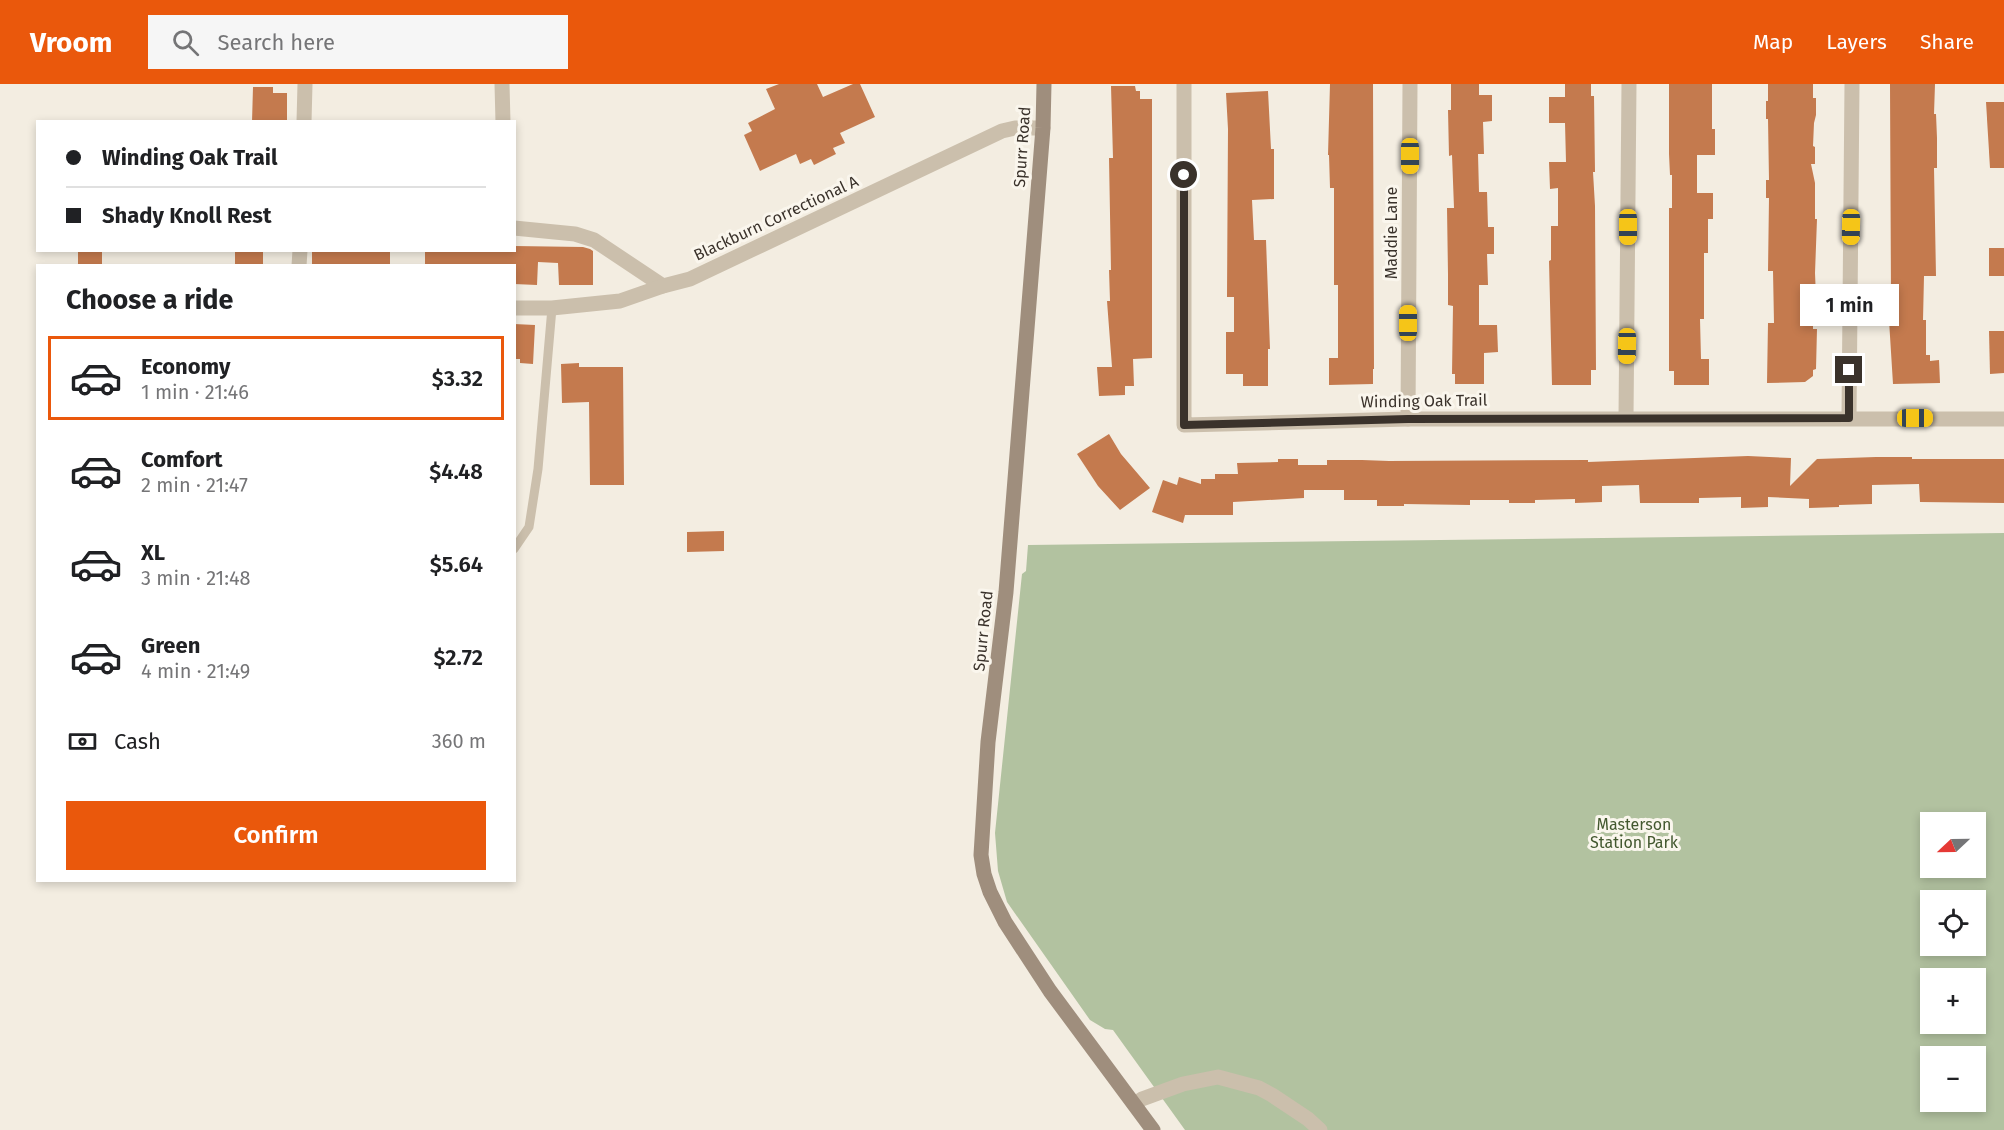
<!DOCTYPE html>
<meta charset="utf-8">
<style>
:root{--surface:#fff;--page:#f6f6f6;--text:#202124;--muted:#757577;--line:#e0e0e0;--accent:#ea580c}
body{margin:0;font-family:"Fira Sans",sans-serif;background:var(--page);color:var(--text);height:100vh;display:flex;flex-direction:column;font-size:22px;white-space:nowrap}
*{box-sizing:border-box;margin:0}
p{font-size:20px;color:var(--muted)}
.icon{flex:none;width:33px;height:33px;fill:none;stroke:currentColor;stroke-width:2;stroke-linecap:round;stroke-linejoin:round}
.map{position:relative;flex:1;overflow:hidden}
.side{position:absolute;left:36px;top:180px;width:480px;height:618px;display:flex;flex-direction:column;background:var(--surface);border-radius:0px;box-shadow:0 3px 9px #0003}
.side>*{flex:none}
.guide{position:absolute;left:36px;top:36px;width:480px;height:132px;border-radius:0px;box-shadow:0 3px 9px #0003;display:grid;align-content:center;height:132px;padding:0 30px;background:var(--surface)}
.needle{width:39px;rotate:248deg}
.fabs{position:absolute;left:1920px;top:728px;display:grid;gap:12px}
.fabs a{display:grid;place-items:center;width:66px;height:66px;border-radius:0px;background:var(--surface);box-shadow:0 3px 9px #0003;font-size:30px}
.end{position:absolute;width:27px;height:27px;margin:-14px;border:8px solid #3a322b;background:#fff;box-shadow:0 0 0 3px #fff}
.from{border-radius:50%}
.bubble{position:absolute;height:42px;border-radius:0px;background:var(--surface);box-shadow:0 3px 9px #0003;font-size:20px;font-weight:600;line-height:42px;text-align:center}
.car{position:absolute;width:18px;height:36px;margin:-18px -9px;border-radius:8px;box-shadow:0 0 4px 2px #0007;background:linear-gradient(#f5c518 24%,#345 0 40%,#f5c518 0 76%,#345 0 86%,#f5c518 0)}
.guide b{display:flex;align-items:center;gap:21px;height:57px;font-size:22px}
.guide b+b{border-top:2px solid var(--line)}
.guide i{width:15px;height:15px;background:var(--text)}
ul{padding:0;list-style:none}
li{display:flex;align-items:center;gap:18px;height:84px;margin:0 12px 9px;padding:0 18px;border:3px solid transparent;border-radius:0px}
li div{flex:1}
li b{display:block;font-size:22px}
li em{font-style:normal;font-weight:600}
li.active{border-color:var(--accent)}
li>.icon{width:54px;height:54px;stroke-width:1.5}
h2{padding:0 30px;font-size:27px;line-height:72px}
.pay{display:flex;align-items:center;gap:15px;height:66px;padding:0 30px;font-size:22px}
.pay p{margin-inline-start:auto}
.action{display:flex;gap:12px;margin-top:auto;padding:12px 30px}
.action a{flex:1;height:69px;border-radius:0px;background:var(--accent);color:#fff;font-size:24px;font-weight:600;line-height:69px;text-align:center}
header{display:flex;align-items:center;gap:36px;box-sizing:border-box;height:84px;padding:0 30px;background:var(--accent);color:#fff}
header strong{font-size:28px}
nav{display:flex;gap:33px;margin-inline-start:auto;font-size:21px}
.search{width:420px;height:54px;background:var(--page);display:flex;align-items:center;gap:15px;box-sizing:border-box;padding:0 21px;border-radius:0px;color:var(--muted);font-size:22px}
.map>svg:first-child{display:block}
.green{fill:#b2c2a0;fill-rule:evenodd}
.building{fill:#c47a4e}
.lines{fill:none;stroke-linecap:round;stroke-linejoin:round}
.lane{stroke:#cbbfac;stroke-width:9}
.street{stroke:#cbbfac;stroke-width:15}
.secondary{stroke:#9f8e7d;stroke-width:15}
.route{stroke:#3a322b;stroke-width:8}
.labels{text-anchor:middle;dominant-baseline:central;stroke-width:6;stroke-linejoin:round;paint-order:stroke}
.street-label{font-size:16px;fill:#3a322b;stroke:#faf6ed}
.park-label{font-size:16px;fill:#43582f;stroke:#faf6ed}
</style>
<header>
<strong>Vroom</strong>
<div class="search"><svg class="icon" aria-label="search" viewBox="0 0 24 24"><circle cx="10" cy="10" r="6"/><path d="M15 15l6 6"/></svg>Search here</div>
<nav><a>Map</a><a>Layers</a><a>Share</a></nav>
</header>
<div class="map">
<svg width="2004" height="1046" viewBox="0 0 2004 1046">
<rect width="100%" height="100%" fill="#f3ede1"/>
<path class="green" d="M2004,449V1046H1185L1113,946L1105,945L1090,936L1007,818L998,787L995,749L1022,490L1026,487L1028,461ZM1930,738H1976V783H1930ZM1930,816H1976V861H1930ZM1930,894H1976V939H1930ZM1930,972H1976V1017H1930Z"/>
<g class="building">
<polygon points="779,0 817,0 823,13 853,0 860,0 875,33 840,49 845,59 833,64 836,70 814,81 811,75 800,80 796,70 760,87 744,51 752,47 748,39 775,25 766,5"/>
<polygon points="1330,0 1373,0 1374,285 1373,285 1373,300 1329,301 1329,274 1338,274 1338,201 1334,201 1334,104 1330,104 1329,71 1328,71"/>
<polygon points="1451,0 1479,0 1479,11 1492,11 1492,37 1483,38 1484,70 1478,70 1479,108 1487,108 1488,143 1494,143 1494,170 1487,170 1488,201 1479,201 1479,241 1497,241 1498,268 1484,269 1484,300 1455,300 1455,290 1452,290 1453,222 1448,221 1448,190 1447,124 1454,124 1452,71 1449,72 1448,26 1451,26"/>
<polygon points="1565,0 1591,0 1591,12 1594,12 1595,88 1593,88 1595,122 1596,286 1591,286 1591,301 1552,301 1549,177 1551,176 1551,142 1558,142 1558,104 1550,105 1549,78 1566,78 1565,39 1549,39 1549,13 1565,13"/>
<polygon points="1669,0 1712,0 1712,45 1715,45 1715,71 1697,71 1697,109 1713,109 1713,135 1708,135 1708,169 1704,169 1704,235 1700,235 1701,275 1709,275 1709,301 1674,301 1674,287 1669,287 1669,124 1672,124 1672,91 1670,91 1669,70"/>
<polygon points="1768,0 1813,0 1813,14 1816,14 1816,31 1814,39 1813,62 1815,63 1815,80 1811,80 1815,99 1815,135 1817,135 1815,189 1816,213 1813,213 1813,245 1817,245 1816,285 1813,286 1813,292 1805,298 1767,299 1768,239 1774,239 1773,187 1768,187 1769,114 1766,114 1766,96 1769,96 1768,35 1766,35 1766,17 1768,17"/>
<polygon points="1890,0 1935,0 1934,30 1936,30 1937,54 1937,84 1934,84 1936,192 1924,192 1923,236 1926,236 1926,271 1930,271 1930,277 1939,276 1940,299 1893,300 1889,236 1891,212"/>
<polygon points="1111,2 1135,2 1136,7 1140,7 1140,15 1152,15 1152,274 1133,275 1134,302 1125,302 1125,311 1099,312 1097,283 1112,283 1107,217 1110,217 1109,186 1111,186 1109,74 1113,74"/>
<polygon points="253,3 273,3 273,9 287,9 287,38 252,38"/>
<polygon points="1268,7 1271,65 1274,65 1274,115 1252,116 1254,156 1266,156 1270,265 1268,265 1268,302 1243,302 1243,290 1226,290 1226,248 1234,248 1234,213 1227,213 1228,45 1226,9"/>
<polygon points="1986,18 2004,18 2004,84 1990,84"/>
<polygon points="514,162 583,163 590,165 593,167 593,201 559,201 558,179 538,178 537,201 514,200 514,182 425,182 425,166 514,166"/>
<rect x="1989" y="164" width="15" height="28"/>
<rect x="78" y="166" width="24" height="16"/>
<rect x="235" y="166" width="28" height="16"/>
<rect x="312" y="166" width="78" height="16"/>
<polygon points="514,240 535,241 533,280 520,279 520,275 514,275"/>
<polygon points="1989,247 2004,247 2004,289 1990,290"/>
<polygon points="579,279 579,283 623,283 624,401 590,401 589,318 562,319 561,280"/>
<polygon points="1109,350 1121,370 1150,404 1120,426 1098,402 1077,370"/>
<polygon points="1748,372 1791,374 1790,402 1817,375 1876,373 1912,373 1912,375 2004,375 2004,419 1920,418 1919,400 1872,401 1872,420 1839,421 1839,423 1809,424 1809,415 1768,413 1768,423 1741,424 1741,413 1699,414 1699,419 1640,419 1639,401 1602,402 1602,418 1575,419 1575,415 1535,416 1535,419 1509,419 1509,416 1470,416 1470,421 1404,420 1404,422 1377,422 1377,416 1344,416 1344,406 1304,406 1304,414 1233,418 1233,431 1185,431 1183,439 1152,428 1163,396 1177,401 1179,393 1201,400 1201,395 1215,395 1215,390 1238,390 1237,379 1278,378 1278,375 1298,375 1298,381 1327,381 1327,376 1362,376 1389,377 1588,376 1588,378"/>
<polygon points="724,447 724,467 687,468 687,448"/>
</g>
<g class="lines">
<polyline class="lane" points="514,465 529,443 538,385 552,224"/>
<g class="street">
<polyline points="502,0 503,38"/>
<polyline points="1184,0 1184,341 1408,335 2004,335"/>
<polyline points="304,38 305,0"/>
<polyline points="514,144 575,150 594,156 663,202"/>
<polyline points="299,182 300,166"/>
<polyline points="514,224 552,224 620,217 663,202 690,195 1002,47 1015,44 1043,44"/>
<polyline points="1626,334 1629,0"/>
<polyline points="1849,334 1852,0"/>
<polyline points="1408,335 1410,0"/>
<polyline points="1134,1020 1142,1015 1183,1000 1218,993 1259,1004 1272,1011 1308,1035 1320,1046"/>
</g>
<polyline class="secondary" points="1044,0 1043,44 1006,508 988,658 981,771 984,790 990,808 1005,838 1050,907 1153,1046"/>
</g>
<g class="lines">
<polyline class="route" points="1184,91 1184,341 1408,335 1849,334 1849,286"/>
</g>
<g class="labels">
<g class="street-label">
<text transform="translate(1022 63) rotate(-86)">Spurr Road</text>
<text transform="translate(776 134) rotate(-25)">Blackburn Correctional A</text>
<text transform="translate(1391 149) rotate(-90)">Maddie Lane</text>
<text transform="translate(1424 317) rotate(-1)">Winding Oak Trail</text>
<text transform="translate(983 547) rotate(-84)">Spurr Road</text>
</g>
<g class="park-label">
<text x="1634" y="740">Masterson<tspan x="1634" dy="18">Station Park</tspan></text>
</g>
</g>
</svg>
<div class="fabs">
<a><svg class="needle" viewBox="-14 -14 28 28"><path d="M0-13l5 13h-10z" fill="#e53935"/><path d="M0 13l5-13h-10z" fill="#757577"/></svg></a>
<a><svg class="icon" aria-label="locate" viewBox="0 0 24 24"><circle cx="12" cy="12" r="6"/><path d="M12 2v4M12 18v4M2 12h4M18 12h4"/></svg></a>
<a>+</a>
<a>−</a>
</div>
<i class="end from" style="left:1184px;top:91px"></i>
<i class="end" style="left:1849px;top:286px"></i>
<div class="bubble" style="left:1800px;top:200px;width:99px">1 min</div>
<i class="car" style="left:1410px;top:72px;rotate:180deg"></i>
<i class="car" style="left:1628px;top:143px;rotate:180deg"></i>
<i class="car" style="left:1851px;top:143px;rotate:181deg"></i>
<i class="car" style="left:1408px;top:239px;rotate:0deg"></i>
<i class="car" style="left:1627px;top:262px;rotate:181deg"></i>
<i class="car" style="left:1915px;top:334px;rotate:90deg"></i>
<div class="guide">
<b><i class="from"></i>Winding Oak Trail</b>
<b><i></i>Shady Knoll Rest</b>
</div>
<section class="side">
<h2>Choose a ride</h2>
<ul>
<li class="active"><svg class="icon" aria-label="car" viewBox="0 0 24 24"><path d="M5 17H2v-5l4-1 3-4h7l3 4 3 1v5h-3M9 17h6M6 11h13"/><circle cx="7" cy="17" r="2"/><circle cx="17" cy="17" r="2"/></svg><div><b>Economy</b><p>1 min · 21:46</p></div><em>$3.32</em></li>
<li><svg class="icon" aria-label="car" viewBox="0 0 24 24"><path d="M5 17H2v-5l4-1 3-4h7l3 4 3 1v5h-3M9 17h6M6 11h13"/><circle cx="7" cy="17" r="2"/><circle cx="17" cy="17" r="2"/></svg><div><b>Comfort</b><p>2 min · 21:47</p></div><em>$4.48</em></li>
<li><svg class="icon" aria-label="car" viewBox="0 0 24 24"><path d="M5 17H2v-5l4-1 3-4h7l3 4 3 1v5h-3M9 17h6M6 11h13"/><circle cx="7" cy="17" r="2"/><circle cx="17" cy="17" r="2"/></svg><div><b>XL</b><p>3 min · 21:48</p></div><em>$5.64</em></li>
<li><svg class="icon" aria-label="car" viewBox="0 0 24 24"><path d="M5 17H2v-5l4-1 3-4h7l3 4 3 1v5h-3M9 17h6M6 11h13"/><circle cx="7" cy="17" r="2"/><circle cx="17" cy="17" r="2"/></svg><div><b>Green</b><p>4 min · 21:49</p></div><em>$2.72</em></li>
</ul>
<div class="pay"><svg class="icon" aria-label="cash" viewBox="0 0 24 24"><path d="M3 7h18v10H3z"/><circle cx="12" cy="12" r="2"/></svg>Cash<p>360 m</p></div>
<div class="action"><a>Confirm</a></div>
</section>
</div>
